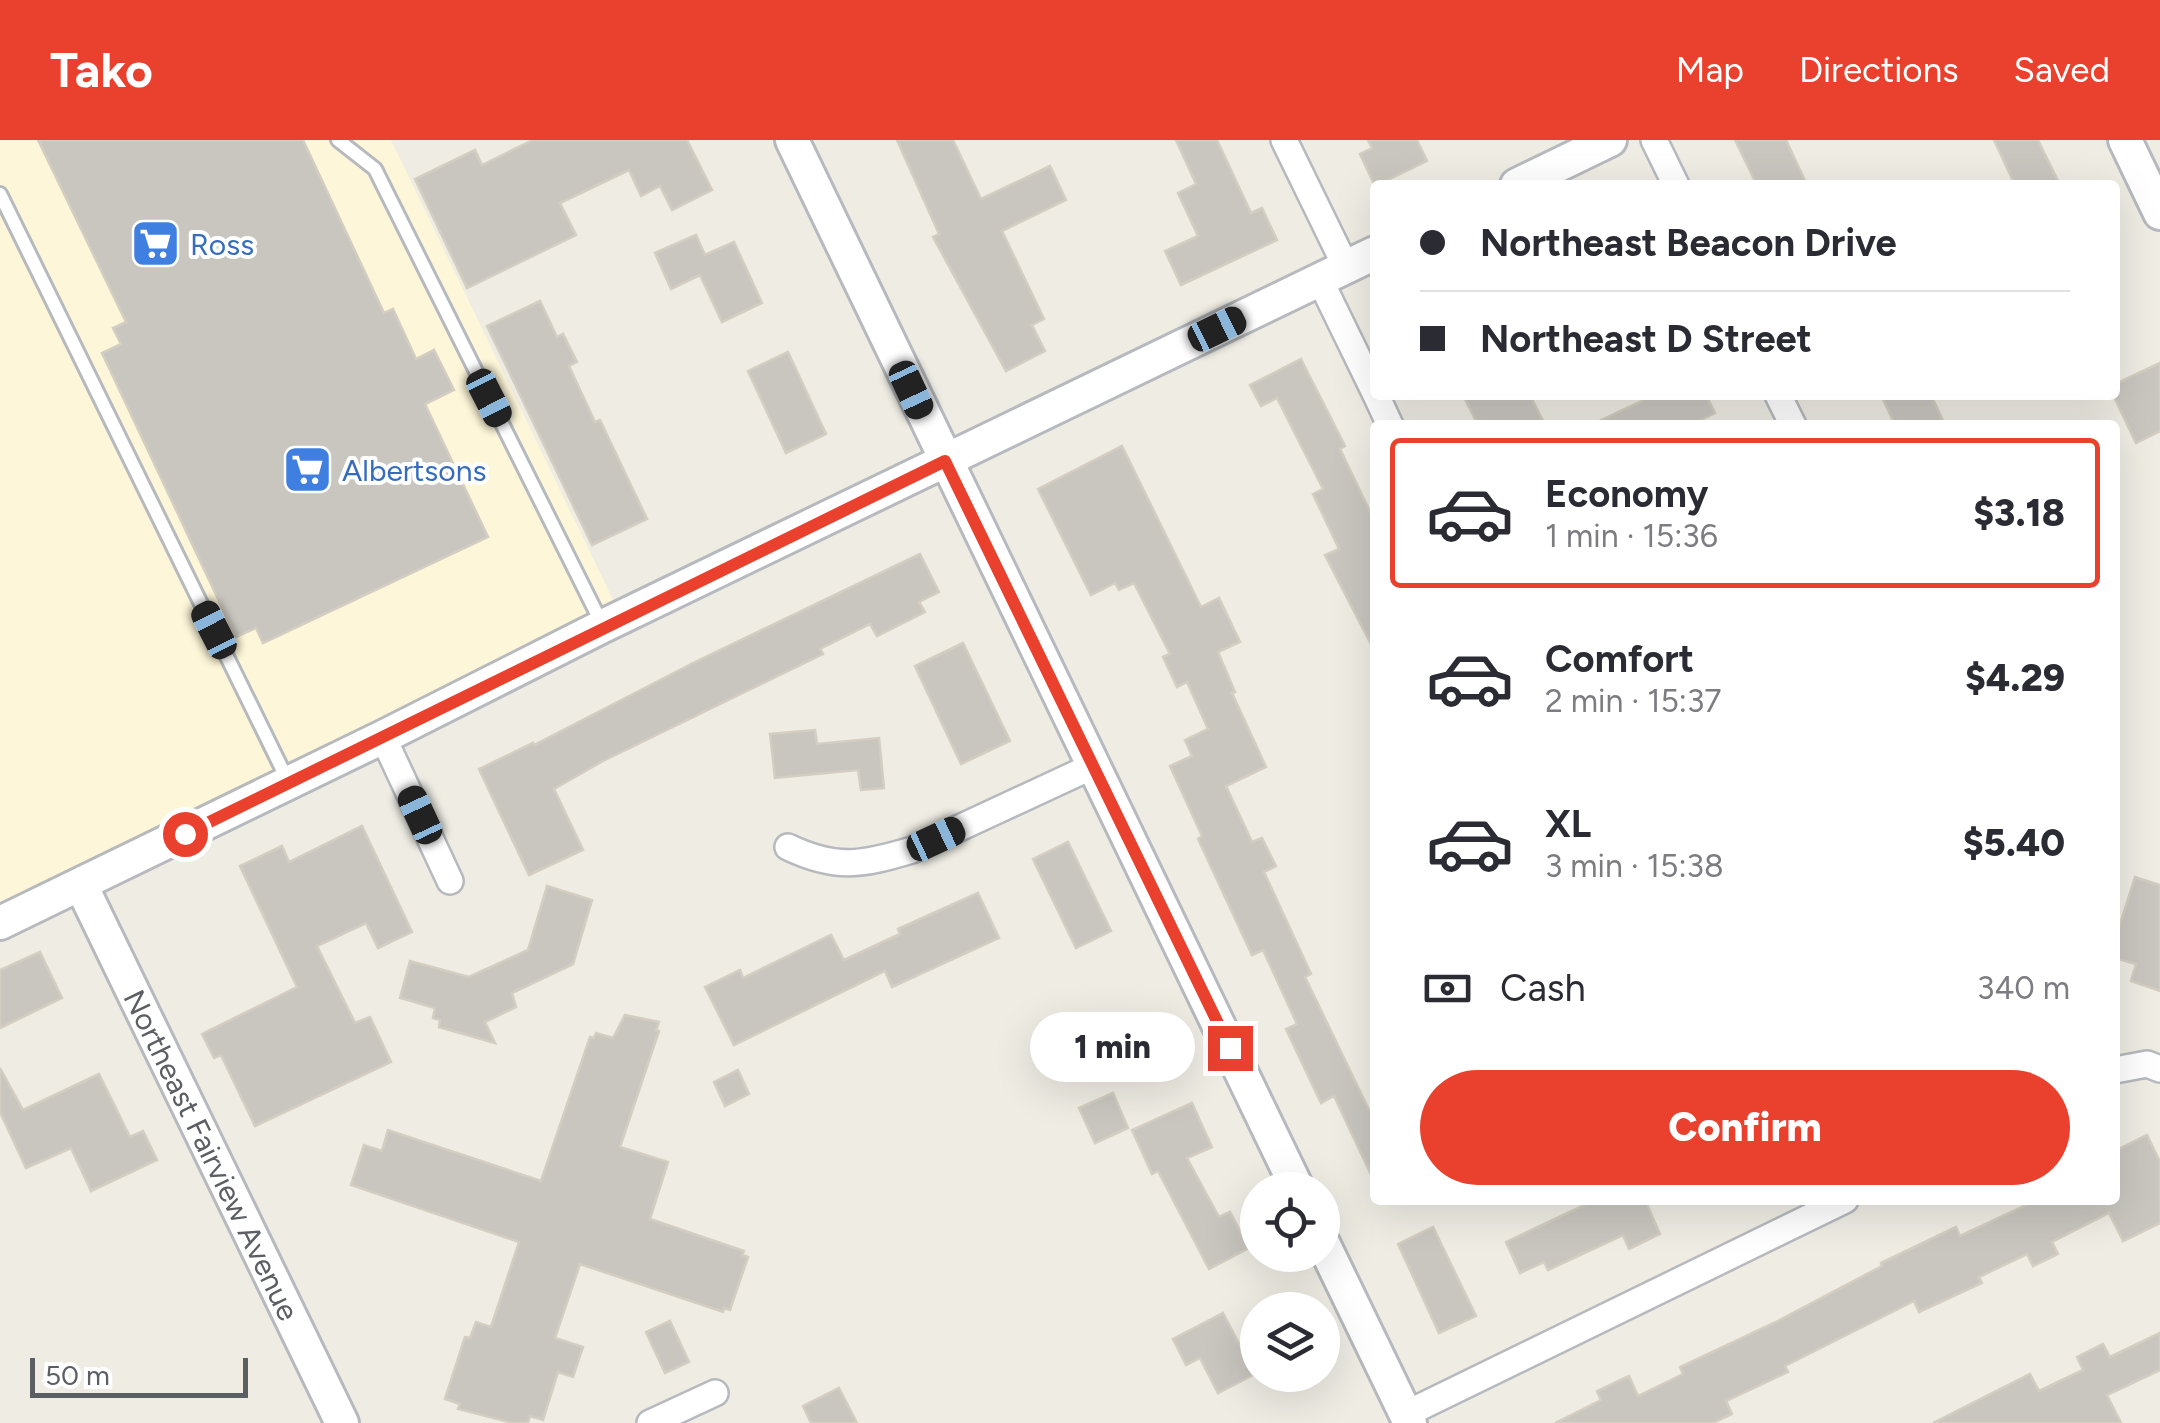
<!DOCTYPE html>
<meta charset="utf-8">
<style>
:root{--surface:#fff;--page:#f7f7f7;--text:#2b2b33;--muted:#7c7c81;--line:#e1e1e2;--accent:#e9412e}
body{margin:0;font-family:Figtree,sans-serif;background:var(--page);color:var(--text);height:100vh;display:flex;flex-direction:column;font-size:38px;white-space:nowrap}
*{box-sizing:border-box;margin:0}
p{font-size:32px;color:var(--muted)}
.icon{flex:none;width:55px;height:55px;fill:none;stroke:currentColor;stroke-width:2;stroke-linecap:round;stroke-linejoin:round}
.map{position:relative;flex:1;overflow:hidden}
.sheet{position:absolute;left:1370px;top:280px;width:750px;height:785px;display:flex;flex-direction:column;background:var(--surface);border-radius:10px;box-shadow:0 10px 40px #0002}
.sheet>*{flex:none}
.guide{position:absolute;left:1370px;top:40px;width:750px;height:220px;border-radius:10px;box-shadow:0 10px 40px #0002;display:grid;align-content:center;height:220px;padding:0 50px;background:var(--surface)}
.fabs{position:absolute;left:1240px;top:1032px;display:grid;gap:20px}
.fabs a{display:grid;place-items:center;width:100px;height:100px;border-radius:50%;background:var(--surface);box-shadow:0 10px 40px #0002;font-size:50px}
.scale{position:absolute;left:30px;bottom:25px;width:218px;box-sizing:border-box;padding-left:10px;border:5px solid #5b5f64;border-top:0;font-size:28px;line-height:35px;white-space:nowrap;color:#5b5f64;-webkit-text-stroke:8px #fff;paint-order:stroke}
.end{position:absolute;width:45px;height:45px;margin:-22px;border:12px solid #e9412e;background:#fff;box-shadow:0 0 0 5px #fff}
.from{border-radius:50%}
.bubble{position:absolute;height:70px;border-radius:35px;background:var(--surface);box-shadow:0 10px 40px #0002;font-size:32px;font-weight:800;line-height:70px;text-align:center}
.car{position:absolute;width:30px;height:60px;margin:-30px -15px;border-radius:12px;box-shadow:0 0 8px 2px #0007;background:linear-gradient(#222 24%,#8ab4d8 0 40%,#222 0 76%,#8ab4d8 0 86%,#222 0)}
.guide b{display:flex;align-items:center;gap:35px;height:95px;font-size:38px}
.guide b+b{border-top:2px solid var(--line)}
.guide i{width:25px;height:25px;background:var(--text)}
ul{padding:18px 0 0;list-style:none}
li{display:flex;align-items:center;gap:30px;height:150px;margin:0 20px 15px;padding:0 30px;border:5px solid transparent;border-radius:10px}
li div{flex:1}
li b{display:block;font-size:38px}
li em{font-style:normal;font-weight:800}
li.active{border-color:var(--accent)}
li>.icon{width:90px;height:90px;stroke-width:1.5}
.pay{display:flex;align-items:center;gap:25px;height:110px;padding:0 50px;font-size:38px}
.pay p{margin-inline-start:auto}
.action{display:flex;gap:20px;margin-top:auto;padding:20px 50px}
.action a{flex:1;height:115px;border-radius:60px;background:var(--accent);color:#fff;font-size:40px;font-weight:800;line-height:115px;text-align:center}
header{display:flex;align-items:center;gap:60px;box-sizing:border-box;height:140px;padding:0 50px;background:var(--accent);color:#fff}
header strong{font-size:48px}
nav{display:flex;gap:55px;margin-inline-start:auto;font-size:35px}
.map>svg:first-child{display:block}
.commercial{fill:#fef6d9}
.building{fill:#c9c6c0;stroke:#d3cec1;stroke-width:2.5}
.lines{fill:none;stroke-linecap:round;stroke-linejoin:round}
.service-casing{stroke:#b6b9bd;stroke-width:18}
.minor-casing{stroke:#b6b9bd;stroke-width:30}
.tertiary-casing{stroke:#b6b9bd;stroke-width:38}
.service{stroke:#fff;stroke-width:12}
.minor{stroke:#fff;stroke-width:25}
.tertiary{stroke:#fff;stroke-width:32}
.route{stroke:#e9412e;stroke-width:12}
.labels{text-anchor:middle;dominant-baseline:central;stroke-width:8;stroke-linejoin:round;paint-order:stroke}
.shop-label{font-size:30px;fill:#366cbe;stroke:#fff;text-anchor:start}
.street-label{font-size:30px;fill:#5b5f64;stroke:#fff}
</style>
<header>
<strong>Tako</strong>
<nav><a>Map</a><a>Directions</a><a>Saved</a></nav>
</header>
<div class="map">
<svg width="2160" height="1283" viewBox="0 0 2160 1283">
<rect width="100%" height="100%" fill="#eeece3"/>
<polygon class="commercial" points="0,0 391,0 618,470 0,766"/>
<g class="building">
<polygon points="38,0 303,0 384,173 393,169 416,219 434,210 454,250 425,264 488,397 263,503 256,488 236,497 102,213 121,204 113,188 126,182"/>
<polygon points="533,0 687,0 712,50 672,70 660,46 641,56 629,30 560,63 576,95 467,148 415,39 475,10 482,25"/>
<polygon points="897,0 953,0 981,59 1050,26 1066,60 1002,91 1044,179 1032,185 1045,211 1006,231 933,97 939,94"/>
<polygon points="1176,0 1217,0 1251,73 1262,68 1277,100 1181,145 1165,111 1198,96 1178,53 1196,44"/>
<polygon points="1368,0 1417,0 1427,21 1375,46 1360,14 1372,8"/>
<polygon points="1735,0 1786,0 1807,45 1757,45"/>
<polygon points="1994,0 2038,0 2060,45 2015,45"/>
<polygon points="696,95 705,115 734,102 762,163 722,182 700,135 671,149 655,113"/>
<polygon points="540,161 557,197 563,194 577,222 569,226 595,282 600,280 647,379 592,405 487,186"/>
<polygon points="788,212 826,294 786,313 748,231"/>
<polygon points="1301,219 1345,306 1340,309 1375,382 1375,512 1325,415 1339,409 1313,354 1323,349 1277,258 1261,266 1250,245"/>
<polygon points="2160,223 2160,291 2136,303 2115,259 2115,244"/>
<polygon points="1463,255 1530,255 1545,285 1478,285"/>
<polygon points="1639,255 1706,255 1715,273 1691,285 1591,285 1642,261"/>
<polygon points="1881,255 1931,255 1945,285 1895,285"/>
<polygon points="1122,306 1201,467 1219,458 1240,502 1218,512 1235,552 1232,553 1266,627 1226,646 1252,702 1262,698 1276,726 1264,732 1311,834 1305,837 1369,970 1375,968 1375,1043 1334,956 1321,963 1286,889 1297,884 1263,810 1252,815 1198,699 1202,696 1170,626 1192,616 1185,600 1208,589 1187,542 1177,547 1163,517 1170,514 1134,443 1119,450 1115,443 1091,455 1038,349"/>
<polygon points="920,414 939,452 919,462 925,472 877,496 870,484 820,509 823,514 603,621 554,649 583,710 529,735 479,629 533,603 534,605 695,522"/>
<polygon points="963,503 1010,601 961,624 915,526"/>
<polygon points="815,590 817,604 879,598 884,648 861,650 858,630 775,638 770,594"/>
<polygon points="362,686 412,792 378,808 366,783 317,806 355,883 370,877 391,922 255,986 221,915 214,918 202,894 297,847 240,726 282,706 289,722"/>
<polygon points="1068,702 1111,791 1076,808 1033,719"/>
<polygon points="2135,737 2160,745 2160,851 2131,841 2136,824 2115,818 2115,800"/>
<polygon points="547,746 592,760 573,824 512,853 516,867 485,882 495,903 439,887 440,880 433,878 435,868 400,858 410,821 469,837 528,810"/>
<polygon points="978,753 999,798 892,847 885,831 734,905 705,847 740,830 743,838 831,795 844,820 900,794 898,789"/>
<polygon points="40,812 62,858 0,888 0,830"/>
<polygon points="625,875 659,882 656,890 659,891 620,1007 668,1022 650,1079 744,1111 742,1115 748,1117 730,1170 724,1168 723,1172 580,1124 555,1198 583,1207 573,1237 558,1232 543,1280 530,1276 528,1283 513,1283 458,1269 460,1264 445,1259 465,1197 470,1198 476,1182 491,1187 519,1102 351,1045 364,1005 382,1011 388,990 541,1041 590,897 594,898 596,893 613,898"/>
<polygon points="0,928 23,970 99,934 130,997 143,991 157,1020 91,1051 71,1008 26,1028 0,972"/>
<polygon points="738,930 749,954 725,966 714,942"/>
<polygon points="1113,953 1128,988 1095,1003 1079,968"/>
<polygon points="1192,963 1212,1007 1187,1018 1219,1077 1230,1072 1249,1108 1209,1129 1158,1031 1152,1034 1132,990"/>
<polygon points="2147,995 2160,1022 2160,1083 2123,1101 2109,1073 2052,1102 2058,1114 2033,1126 2027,1114 1979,1137 1982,1143 1919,1172 1914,1161 1785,1226 1788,1232 1726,1261 1732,1274 1713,1283 1555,1283 1601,1260 1597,1251 1629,1236 1638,1256 1683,1234 1680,1227 1776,1182 1882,1126 1881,1123 1956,1087 1960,1096 2037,1060 2115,1060 2115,1011"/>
<polygon points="1595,1060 1645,1060 1660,1094 1629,1109 1623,1095 1548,1130 1544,1122 1520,1133 1506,1102"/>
<polygon points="1433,1087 1476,1176 1439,1193 1398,1104"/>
<polygon points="1223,1173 1255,1234 1218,1253 1200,1218 1186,1225 1173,1199"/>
<polygon points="670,1181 689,1222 665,1233 646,1192"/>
<polygon points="2160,1193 2160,1230 2107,1255 2121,1283 1933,1283 2030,1234 2039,1251 2083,1230 2077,1217 2103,1204 2110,1217"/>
<polygon points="839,1248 857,1283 811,1283 803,1266"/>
</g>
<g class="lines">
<defs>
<g id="service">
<polyline points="338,0 375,29 602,484"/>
<polyline points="0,54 287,639"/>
</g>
<g id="minor">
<polyline points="1284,0 1346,127"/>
<polyline points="1654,0 1676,45"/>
<polyline points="1320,140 1375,253"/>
<polyline points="1376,255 1390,285"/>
<polyline points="1778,255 1793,285"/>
<polyline points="383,597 450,741"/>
<path d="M788,707C836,730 862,725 912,710L1093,626"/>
<polyline points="2115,930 2147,924 2160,929"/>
<polyline points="1406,1274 1845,1060"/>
<polyline points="650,1283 715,1253"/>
</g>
<g id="tertiary">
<polyline points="792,0 1298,1050"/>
<polyline points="2125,0 2160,73"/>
<polyline points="1517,45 1610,0"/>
<path id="s1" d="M81,745L342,1283"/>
<polyline points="0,783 383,597 603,486 1375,113"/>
<polyline points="1322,1101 1410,1283"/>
</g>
</defs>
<use href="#service" class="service-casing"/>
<use href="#minor" class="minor-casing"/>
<use href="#tertiary" class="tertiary-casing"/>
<use href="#service" class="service"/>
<use href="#minor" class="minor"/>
<use href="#tertiary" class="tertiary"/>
</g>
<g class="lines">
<polyline class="route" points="185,694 945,321 1230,908"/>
</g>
<defs>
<symbol id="supermarket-square" viewBox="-11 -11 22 22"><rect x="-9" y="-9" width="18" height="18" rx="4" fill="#3f7fe0" stroke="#fff"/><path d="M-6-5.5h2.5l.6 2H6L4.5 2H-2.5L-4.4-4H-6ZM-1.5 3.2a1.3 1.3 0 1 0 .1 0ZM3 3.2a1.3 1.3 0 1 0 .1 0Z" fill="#fff"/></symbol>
</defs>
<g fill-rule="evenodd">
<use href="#supermarket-square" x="128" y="76" width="55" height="55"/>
<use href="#supermarket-square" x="280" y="302" width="55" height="55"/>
</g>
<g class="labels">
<g class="shop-label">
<text x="190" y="104">Ross</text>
<text x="342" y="330">Albertsons</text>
</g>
<g class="street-label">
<text stroke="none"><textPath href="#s1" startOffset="300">Northeast Fairview Avenue</textPath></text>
</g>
</g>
</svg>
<div class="fabs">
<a><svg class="icon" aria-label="locate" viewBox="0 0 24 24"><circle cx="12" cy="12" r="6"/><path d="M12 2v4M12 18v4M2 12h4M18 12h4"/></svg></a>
<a><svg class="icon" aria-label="layers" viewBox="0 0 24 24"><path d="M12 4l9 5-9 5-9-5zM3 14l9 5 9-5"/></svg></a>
</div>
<div class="scale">50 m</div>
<i class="end from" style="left:185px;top:694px"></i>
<i class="end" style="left:1230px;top:908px"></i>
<div class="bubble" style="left:1030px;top:872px;width:165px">1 min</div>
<i class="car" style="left:1217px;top:189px;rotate:64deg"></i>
<i class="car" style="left:911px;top:250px;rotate:155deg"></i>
<i class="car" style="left:489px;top:258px;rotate:153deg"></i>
<i class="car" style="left:214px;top:490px;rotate:333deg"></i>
<i class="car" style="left:420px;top:675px;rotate:335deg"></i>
<i class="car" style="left:936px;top:699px;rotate:65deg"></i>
<div class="guide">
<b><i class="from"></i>Northeast Beacon Drive</b>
<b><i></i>Northeast D Street</b>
</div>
<section class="sheet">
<ul>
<li class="active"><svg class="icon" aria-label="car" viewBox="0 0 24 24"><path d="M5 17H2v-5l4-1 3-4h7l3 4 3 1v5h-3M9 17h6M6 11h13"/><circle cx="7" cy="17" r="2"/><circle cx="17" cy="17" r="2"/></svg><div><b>Economy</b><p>1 min · 15:36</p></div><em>$3.18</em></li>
<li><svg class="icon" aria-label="car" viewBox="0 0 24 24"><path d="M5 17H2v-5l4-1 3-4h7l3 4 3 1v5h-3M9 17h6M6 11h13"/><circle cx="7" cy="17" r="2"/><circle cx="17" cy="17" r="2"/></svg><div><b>Comfort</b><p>2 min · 15:37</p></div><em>$4.29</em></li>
<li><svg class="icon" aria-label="car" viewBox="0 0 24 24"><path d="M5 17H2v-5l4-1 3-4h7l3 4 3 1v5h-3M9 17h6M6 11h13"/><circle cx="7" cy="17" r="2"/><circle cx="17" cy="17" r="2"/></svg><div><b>XL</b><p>3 min · 15:38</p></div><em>$5.40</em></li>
</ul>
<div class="pay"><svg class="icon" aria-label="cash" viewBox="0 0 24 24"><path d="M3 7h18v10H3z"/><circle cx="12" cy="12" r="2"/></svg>Cash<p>340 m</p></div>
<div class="action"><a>Confirm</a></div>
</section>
</div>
